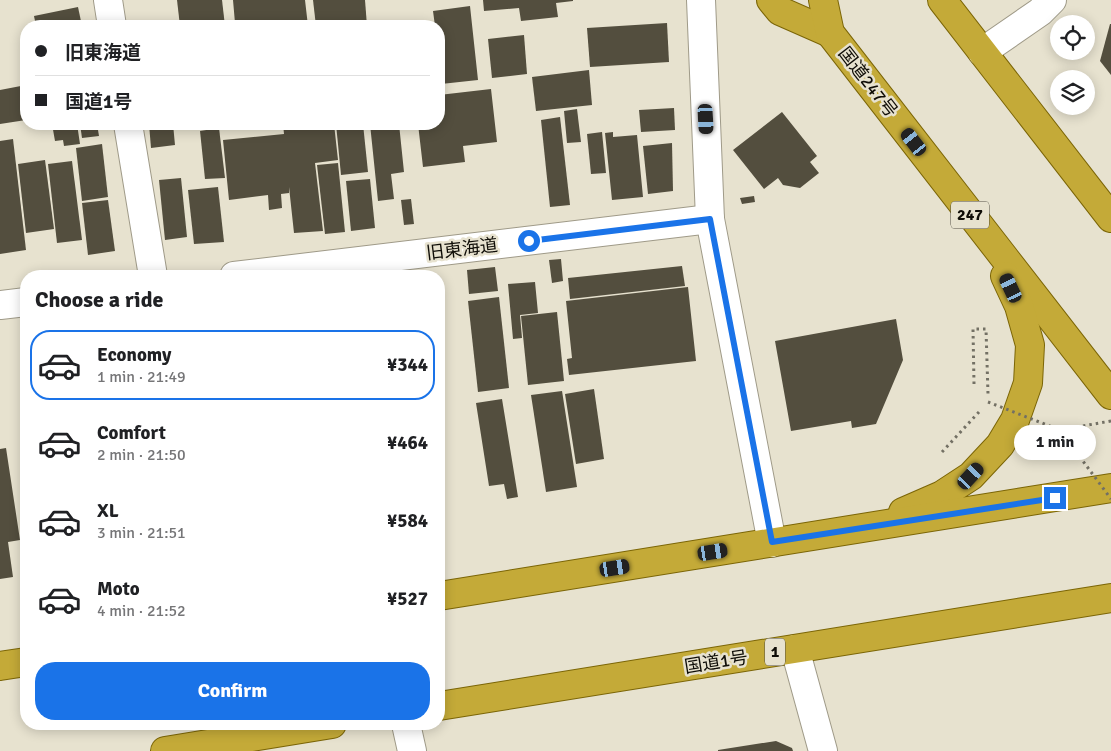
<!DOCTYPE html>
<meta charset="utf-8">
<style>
:root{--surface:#fff;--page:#f2f2f2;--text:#202124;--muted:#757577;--line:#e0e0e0;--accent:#1a73e8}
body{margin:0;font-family:Signika,"Noto Sans JP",sans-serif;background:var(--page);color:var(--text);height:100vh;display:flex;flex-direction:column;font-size:19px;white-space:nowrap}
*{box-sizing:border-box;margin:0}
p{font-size:16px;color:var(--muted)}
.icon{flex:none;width:28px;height:28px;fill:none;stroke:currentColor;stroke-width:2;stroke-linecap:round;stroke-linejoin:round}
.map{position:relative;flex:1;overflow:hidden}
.sheet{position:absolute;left:20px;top:270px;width:425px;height:460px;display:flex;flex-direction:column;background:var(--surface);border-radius:20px;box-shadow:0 2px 12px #0003}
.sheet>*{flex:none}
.top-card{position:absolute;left:20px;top:20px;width:425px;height:110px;border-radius:20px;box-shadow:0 2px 12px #0003;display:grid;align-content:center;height:110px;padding:0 15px;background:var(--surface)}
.fabs{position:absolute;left:1050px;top:15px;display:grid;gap:10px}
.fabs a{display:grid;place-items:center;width:45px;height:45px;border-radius:50%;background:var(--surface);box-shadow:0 2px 12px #0003;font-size:25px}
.end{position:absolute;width:22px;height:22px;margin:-11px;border:6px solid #1a73e8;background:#fff;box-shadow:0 0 0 2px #fff}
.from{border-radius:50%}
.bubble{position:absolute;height:35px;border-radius:18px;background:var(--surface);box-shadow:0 2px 12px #0003;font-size:16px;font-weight:700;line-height:35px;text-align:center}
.car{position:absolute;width:15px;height:30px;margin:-15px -8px;border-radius:6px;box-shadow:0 0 4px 1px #0007;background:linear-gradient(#222 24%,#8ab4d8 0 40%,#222 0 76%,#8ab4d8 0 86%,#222 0)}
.top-card b{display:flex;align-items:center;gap:18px;height:48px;font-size:19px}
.top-card b+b{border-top:1px solid var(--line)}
.top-card i{width:12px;height:12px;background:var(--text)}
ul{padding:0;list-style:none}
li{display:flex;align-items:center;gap:15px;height:70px;margin:0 10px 8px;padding:0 5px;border:2px solid transparent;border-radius:20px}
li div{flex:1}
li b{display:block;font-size:19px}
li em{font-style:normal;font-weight:700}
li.active{border-color:var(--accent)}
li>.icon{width:45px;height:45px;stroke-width:1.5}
h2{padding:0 15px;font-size:22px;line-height:60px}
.button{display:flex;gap:10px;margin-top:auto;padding:10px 15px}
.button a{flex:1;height:58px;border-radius:20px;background:var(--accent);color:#fff;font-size:20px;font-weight:700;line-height:58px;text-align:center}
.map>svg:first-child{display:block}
.building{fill:#534e3e}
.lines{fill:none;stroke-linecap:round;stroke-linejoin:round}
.minor-casing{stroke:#9f9a88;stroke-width:30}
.trunk-casing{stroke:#7b6506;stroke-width:30}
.path{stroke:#737064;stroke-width:3;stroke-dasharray:2.5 4;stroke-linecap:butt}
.minor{stroke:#fff;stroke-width:28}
.trunk{stroke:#c4aa38;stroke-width:28}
.path-bridge{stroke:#737064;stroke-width:3;stroke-dasharray:2.5 4;stroke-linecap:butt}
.route{stroke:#1a73e8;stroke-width:6}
.labels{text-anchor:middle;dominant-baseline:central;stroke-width:5;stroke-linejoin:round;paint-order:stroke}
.shield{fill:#e7e2cf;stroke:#504d43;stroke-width:1}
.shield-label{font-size:16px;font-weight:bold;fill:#0f0d07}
.street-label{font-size:18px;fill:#0f0d07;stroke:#e7e2cf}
</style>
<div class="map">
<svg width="1111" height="751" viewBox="0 0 1111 751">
<rect width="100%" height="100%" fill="#e7e2cf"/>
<g class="building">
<polygon points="177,0 222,0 225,26 180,26"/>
<polygon points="233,0 305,0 308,26 248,26 247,22 235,23"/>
<polygon points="313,0 365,0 367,26 316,26"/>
<polygon points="483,0 573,0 573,1 556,3 558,17 521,21 519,8 484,11"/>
<polygon points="470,6 478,80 441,84 439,62 439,26 435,26 433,11"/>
<polygon points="78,7 82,26 36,26 34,16"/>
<polygon points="418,22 418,26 388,26 388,25"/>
<polygon points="667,23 669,62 590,67 587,28"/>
<polygon points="1110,24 1111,24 1111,75 1100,61"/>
<polygon points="524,35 527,74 492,78 488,39"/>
<polygon points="589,70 592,105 536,111 532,77"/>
<polygon points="26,85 26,120 0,124 0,90"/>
<polygon points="491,89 497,142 463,146 465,162 423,167 418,124 439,124 439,95"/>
<polygon points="674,108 675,130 641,132 639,110"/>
<polygon points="577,109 581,142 567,143 564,111"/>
<polygon points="782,112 817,156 810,162 819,173 800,188 783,185 778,178 764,189 733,150"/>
<polygon points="560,117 570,205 550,207 541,120"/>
<polygon points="52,124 77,124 80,144 64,146 63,140 55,141"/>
<polygon points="80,124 97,124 99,136 82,138"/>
<polygon points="149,124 173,124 175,145 151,148"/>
<polygon points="283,124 311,124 312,130 312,124 334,124 338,160 315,163 323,231 294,233 289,187 289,193 281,194 282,208 269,210 268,195 229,200 223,140 284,134"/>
<polygon points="336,124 363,124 368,172 341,175"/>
<polygon points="370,124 399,124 404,172 391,174 394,199 378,201"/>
<polygon points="219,128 225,178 205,179 200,131"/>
<polygon points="602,132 606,173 591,174 587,134"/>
<polygon points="613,132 613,137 637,135 643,197 612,200 605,133"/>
<polygon points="13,139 26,250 0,254 0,141"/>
<polygon points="672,143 673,191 648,194 643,146"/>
<polygon points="102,144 108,197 82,201 76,148"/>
<polygon points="45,160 54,229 26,233 18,164"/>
<polygon points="72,161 82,240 57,243 48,164"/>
<polygon points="338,163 345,232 325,234 317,165"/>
<polygon points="181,178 187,237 165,240 159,180"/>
<polygon points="370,179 375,228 351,231 346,181"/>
<polygon points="218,187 224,242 194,244 188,190"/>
<polygon points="754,196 755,202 742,204 740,198"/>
<polygon points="411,199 414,224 404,225 401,200"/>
<polygon points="108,200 115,251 88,255 82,203"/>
<polygon points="561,259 563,281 552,283 549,260"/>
<polygon points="682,266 685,286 570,299 568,278"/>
<polygon points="495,267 498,291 469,294 467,270"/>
<polygon points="535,282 538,313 520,315 522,338 513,339 508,284"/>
<polygon points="688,287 696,361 569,375 567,359 572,358 566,301"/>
<polygon points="499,297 509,388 478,392 468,301"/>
<polygon points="557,312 564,381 528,385 521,316"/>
<polygon points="896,319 903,360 876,424 852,428 851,421 791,431 775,341"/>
<polygon points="594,389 604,459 576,464 565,394"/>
<polygon points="562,391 577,487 546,492 531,395"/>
<polygon points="502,399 518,497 507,499 504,484 489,486 476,403"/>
<polygon points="6,448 20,540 8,542 13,577 0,579 0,449"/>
<polygon points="776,741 792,748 793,751 718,751 718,750"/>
</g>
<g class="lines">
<defs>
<g id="minor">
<polyline points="108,0 112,26"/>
<polyline points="701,0 710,219 772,543"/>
<polyline points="982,52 1040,12 1052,0"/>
<polyline points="128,124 153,276"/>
<polyline points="234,276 710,219"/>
<polyline points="0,305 26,302"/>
<polyline points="795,649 823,751"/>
<polyline points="406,724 412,751"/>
</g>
<g id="trunk">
<polyline points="771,0 780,11 830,33"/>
<polyline points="823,0 830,33 1111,395"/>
<polyline points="942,0 1111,218"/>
<polyline points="903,512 942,495 971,476 1000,445 1015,420 1028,383 1030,345 1019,306 1005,276"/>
<polyline points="439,596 1111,488"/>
<polyline points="0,666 26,662"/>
<polyline points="439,706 1111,598"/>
<polyline points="165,751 332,724"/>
</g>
</defs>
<use href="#minor" class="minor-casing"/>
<use href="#trunk" class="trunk-casing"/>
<g class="path">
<polyline points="974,384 973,329 986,329 988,394"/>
<polyline points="942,452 979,412"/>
</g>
<use href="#minor" class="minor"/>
<use href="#trunk" class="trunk"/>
<g class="path-bridge">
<polyline points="988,402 1060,430"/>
<polyline points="1111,421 1060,430 1111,499"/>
</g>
</g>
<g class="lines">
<polyline class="route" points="529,241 710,219 772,542 1055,498"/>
</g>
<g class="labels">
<g class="shield">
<rect x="951" y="201.5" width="38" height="27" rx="4"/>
<rect x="765" y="638.5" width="20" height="27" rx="4"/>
</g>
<g class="shield-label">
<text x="970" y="215">247</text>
<text x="775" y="652">1</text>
</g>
<g class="street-label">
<text transform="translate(868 82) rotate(52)">国道247号</text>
<text transform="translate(462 249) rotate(-7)">旧東海道</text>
<text transform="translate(716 662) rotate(-9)">国道1号</text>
</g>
</g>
</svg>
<div class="fabs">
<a><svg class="icon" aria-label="locate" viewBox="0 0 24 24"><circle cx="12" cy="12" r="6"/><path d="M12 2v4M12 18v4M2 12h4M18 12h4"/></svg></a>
<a><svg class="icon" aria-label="layers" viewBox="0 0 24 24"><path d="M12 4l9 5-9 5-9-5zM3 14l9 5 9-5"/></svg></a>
</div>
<i class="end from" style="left:529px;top:241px"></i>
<i class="end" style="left:1055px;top:498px"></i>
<div class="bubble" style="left:1014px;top:425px;width:82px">1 min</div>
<i class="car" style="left:706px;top:119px;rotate:177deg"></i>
<i class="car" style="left:914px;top:142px;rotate:322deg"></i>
<i class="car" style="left:1011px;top:288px;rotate:335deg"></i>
<i class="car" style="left:971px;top:476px;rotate:43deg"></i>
<i class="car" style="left:713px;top:552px;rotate:81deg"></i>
<i class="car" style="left:615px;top:568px;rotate:81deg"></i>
<div class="top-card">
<b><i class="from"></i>旧東海道</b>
<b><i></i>国道1号</b>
</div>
<section class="sheet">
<h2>Choose a ride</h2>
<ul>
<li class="active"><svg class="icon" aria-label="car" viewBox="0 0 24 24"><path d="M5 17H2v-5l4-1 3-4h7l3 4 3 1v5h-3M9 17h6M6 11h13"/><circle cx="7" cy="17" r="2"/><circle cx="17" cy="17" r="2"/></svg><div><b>Economy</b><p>1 min · 21:49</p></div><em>¥344</em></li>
<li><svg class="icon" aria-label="car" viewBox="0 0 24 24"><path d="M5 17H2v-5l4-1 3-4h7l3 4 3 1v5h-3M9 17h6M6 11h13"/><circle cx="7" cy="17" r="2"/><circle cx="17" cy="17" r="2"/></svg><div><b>Comfort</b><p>2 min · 21:50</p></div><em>¥464</em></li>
<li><svg class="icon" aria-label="car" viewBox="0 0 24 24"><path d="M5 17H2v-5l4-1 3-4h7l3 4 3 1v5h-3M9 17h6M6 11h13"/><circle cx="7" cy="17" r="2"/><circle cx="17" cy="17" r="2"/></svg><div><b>XL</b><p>3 min · 21:51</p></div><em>¥584</em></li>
<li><svg class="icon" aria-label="car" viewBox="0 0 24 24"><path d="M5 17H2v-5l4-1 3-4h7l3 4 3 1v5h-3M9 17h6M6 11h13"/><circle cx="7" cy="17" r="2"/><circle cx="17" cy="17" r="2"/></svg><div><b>Moto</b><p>4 min · 21:52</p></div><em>¥527</em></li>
</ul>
<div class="button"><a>Confirm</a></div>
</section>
</div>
